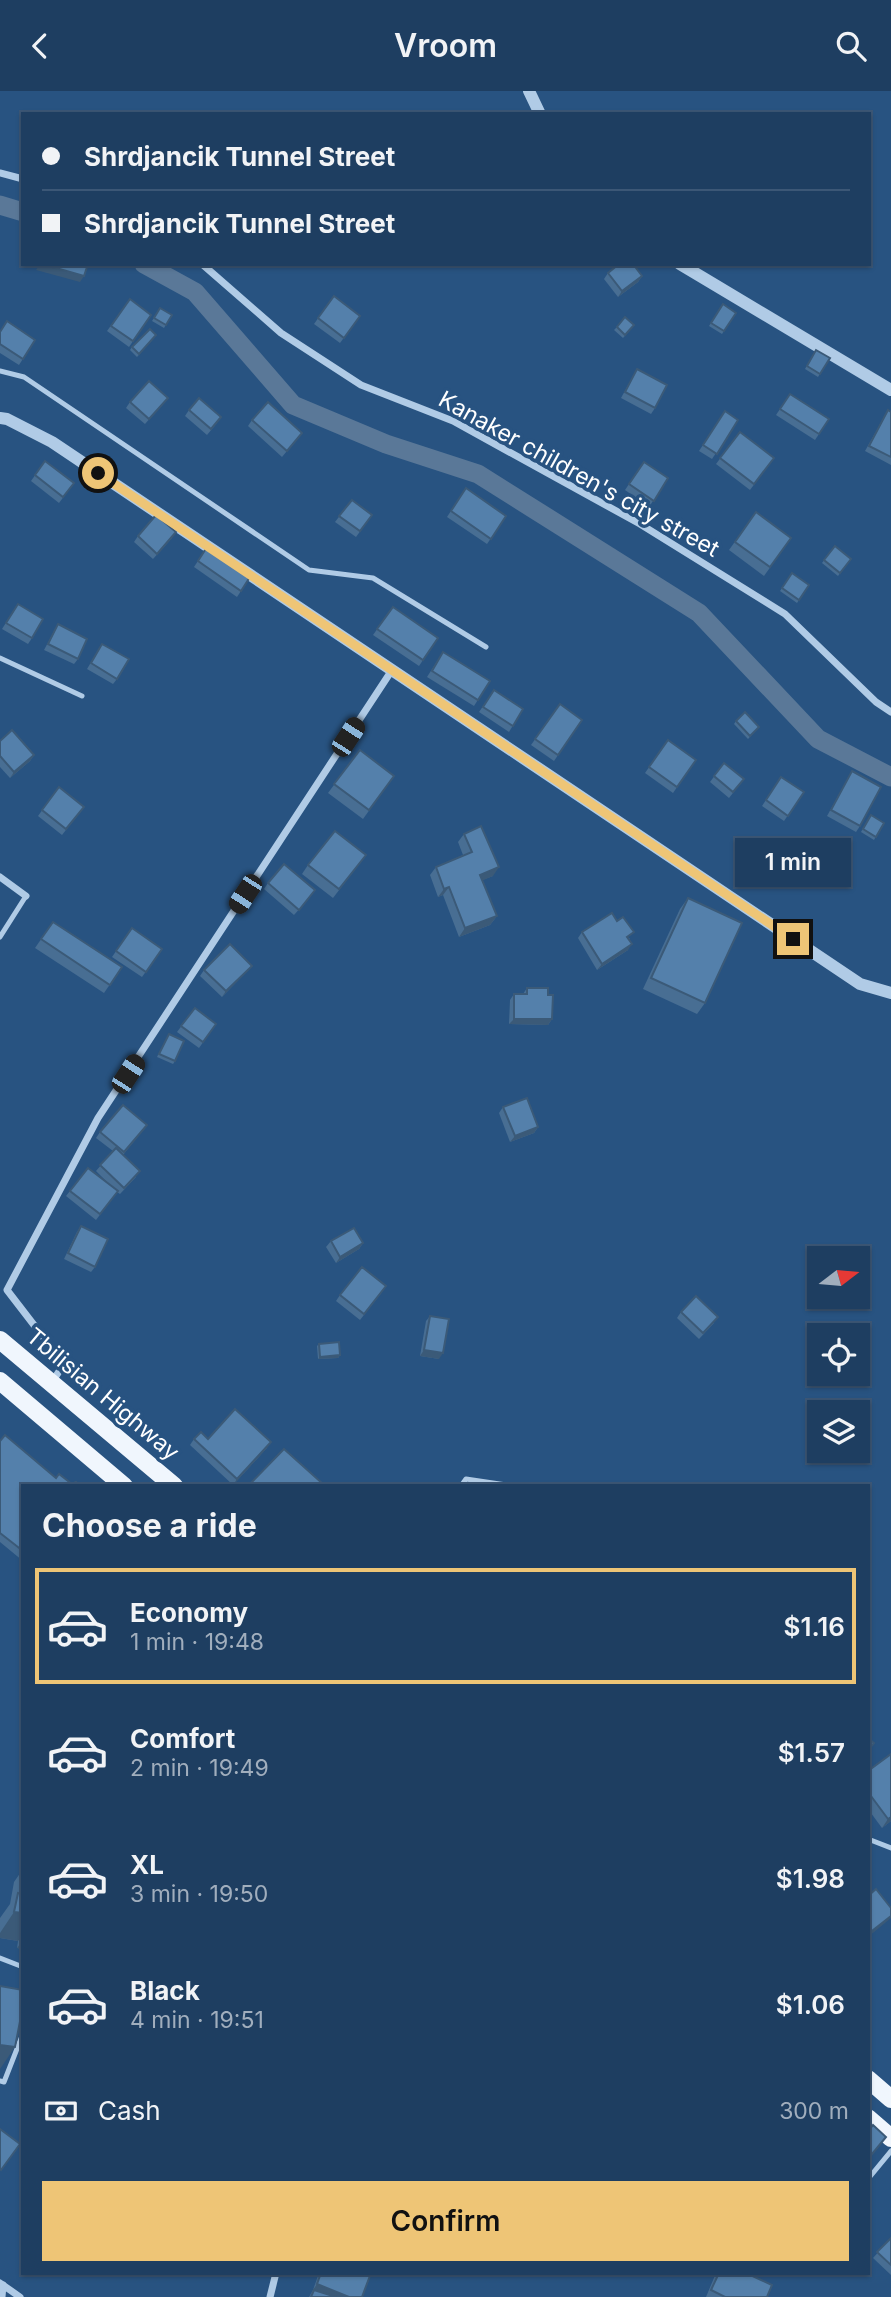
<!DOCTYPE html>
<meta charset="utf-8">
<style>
:root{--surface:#1e3e61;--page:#2b496a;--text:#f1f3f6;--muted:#a1aebd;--line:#3c5776;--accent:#eec576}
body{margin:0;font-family:Inter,sans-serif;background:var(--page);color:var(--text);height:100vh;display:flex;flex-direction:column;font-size:26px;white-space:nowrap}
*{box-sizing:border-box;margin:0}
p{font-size:23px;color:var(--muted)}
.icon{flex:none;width:38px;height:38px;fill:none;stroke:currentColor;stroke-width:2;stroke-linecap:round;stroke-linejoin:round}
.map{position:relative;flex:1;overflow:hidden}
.panel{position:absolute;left:21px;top:1393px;width:849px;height:791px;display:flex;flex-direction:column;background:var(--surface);border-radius:0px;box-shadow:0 2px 5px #0004,0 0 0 2px var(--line)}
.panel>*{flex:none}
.hud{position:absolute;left:21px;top:21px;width:850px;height:154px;border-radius:0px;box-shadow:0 2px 5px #0004,0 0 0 2px var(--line);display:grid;align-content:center;height:154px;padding:0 21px;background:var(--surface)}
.needle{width:46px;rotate:74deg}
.fabs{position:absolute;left:807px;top:1155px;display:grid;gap:14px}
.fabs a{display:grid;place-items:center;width:63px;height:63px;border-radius:0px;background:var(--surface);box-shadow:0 2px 5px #0004,0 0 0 2px var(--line);font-size:35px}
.end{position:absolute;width:32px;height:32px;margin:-16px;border:9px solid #eec576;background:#111;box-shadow:0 0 0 4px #111}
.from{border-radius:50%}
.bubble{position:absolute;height:49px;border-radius:0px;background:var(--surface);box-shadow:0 2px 5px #0004,0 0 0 2px var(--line);font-size:23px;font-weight:600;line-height:49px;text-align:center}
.car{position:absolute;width:21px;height:42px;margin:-21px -10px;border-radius:9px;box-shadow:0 0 5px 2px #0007;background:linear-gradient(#222 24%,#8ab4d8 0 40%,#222 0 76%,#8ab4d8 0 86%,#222 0)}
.hud b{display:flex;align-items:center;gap:24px;height:66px;font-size:26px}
.hud b+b{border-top:2px solid var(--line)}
.hud i{width:18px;height:18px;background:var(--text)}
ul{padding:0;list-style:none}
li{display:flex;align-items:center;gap:21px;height:116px;margin:0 14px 10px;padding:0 7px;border:4px solid transparent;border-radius:0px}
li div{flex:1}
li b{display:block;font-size:26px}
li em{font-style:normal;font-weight:600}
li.selected{border-color:var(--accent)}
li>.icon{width:63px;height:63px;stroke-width:1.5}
h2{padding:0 21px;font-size:32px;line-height:84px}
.pay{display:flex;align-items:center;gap:18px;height:77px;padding:0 21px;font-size:26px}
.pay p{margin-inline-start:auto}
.action{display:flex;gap:14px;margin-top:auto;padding:14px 21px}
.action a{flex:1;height:80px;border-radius:0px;background:var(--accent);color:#111;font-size:28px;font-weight:600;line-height:80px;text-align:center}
header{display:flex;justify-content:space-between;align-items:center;height:91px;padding:0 21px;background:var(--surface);font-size:32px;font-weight:600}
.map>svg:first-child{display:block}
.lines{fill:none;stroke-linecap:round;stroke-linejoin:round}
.canal{stroke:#5a7898;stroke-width:19}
.service{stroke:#b0cbe6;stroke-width:5}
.minor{stroke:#b0cbe6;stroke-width:7}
.tertiary{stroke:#b0cbe6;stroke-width:12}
.primary{stroke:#f0f6fd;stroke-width:18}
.wall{fill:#486e93}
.shaded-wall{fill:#3b5a78}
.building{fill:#5480ab;stroke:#3b5a78;stroke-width:2}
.route{stroke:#eec576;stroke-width:9}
.labels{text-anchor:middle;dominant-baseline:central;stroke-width:7;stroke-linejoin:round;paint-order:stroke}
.street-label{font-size:23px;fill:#fff;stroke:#285381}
</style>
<header><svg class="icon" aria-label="back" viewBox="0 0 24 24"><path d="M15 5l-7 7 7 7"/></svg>Vroom<svg class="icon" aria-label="search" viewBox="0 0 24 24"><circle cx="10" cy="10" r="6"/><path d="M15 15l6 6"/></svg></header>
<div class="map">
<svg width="891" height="2206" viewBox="0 0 891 2206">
<rect width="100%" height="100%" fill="#285381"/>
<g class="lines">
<g class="canal">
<polyline points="0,114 23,121"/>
<polyline points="144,173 195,201 293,314 386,353 478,383 699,522 818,648 891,686"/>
</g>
<g class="service">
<polyline points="0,280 24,286 309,479 373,487 486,556"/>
<polyline points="0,567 82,605"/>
<polyline points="0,846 26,805"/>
<polyline points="461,1395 466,1388 514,1395"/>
<polyline points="868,1748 891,1757"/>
<polyline points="0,1867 23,1876"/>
<polyline points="0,1990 4,1991 22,1945"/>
<polyline points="868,2088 891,2060"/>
<polyline points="754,2182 768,2182"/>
</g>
<g class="minor">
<polyline points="0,82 23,88"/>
<polyline points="202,173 281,242 361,294 453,330 640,433 785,523 876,611 891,621"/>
<polyline points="0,786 26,805"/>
<polyline points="52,1291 64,1273 7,1199 98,1027 392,579"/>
<polyline points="0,2192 20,2206"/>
<polyline points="2,2206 3,2194"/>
<polyline points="270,2206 276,2182"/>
</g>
<g class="tertiary">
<polyline points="529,0 540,23"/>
<polyline points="680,173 891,299"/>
<polyline points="0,327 7,328 52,351 860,893 891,902"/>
</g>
<g class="primary">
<polyline points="0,1249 174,1395"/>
<polyline points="0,1290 124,1395"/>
<polyline points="868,1988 891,2008"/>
<polyline points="868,2027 891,2047"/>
</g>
</g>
<g class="wall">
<polygon points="608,182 642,185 638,191 618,206 604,188"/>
<polygon points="334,205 360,225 340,252 314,233"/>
<polygon points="130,208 151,224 129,256 107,240"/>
<polygon points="723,213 736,222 722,243 709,235"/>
<polygon points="160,217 172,224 164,237 152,230"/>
<polygon points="617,236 632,237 623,247 614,239"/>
<polygon points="0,240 35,249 19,274 0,262"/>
<polygon points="156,244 137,266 130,259 132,256"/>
<polygon points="816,259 830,267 818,286 805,278"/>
<polygon points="637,278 655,317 651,323 621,307"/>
<polygon points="790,303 829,328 815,349 776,324"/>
<polygon points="168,307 145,333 126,317 130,311"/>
<polygon points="189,319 217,332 207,344 185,325"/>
<polygon points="888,319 891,321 891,374 865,360"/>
<polygon points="725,320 738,329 712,368 699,360"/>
<polygon points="252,329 302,342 282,366 248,335"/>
<polygon points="740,341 774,367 750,399 716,373"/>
<polygon points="45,370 74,392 59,412 31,390"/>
<polygon points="644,371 668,387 649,416 625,399"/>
<polygon points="466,397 506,425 487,453 447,426"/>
<polygon points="352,409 372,424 356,446 335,431"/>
<polygon points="756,421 791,447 764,485 729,459"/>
<polygon points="138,445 172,447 153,468 134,451"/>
<polygon points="835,455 851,468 838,485 822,472"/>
<polygon points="207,456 250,486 237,506 194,476"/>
<polygon points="792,482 809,494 797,512 780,500"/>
<polygon points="18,513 32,547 28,553 2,538"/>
<polygon points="393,516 438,547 419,575 373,544"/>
<polygon points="58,533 78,568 74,573 44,559"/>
<polygon points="102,553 117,588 113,593 87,578"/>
<polygon points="443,561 490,590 474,615 427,586"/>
<polygon points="494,599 523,618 509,641 479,621"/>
<polygon points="560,613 582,629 554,670 531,654"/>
<polygon points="736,630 759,636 748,648 734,633"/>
<polygon points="668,649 696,669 673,702 645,682"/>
<polygon points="0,650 34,664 30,670 10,687 0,676"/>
<polygon points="360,659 394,685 363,728 328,702"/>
<polygon points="724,672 744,688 729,707 710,691"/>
<polygon points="852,680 860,735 856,741 827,725"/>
<polygon points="781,686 804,701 784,730 762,715"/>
<polygon points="59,696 84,716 62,744 38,725"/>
<polygon points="871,724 884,732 874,749 861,741"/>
<polygon points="464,743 493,785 482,789 497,825 490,834 459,846 443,804 438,806 430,784 436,776 463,764 458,751"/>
<polygon points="366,764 333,807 302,783 308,774"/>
<polygon points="268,792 311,805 294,824 264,798"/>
<polygon points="688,807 705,912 697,923 643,898 680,818"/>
<polygon points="53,831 122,876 104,902 35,857"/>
<polygon points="132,837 162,858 142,886 112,866"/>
<polygon points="582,841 630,847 629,848 628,859 597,879 578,847"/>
<polygon points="252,875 247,880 222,906 200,885 204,879"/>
<polygon points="527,897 548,904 552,928 548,934 509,933 510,909 514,903 523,903"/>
<polygon points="195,917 216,933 199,957 177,941"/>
<polygon points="169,943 175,970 173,973 157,966"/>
<polygon points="503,1016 538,1036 534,1042 510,1051 499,1022"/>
<polygon points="147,1034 123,1064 136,1086 120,1103 117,1101 96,1129 66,1105 88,1077 110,1094 96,1080 113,1060 96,1047 100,1041"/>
<polygon points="81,1135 95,1176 91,1181 64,1168 77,1141"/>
<polygon points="331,1150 363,1152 359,1158 336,1172 326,1156"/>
<polygon points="382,1201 360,1229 336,1210 340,1204"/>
<polygon points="681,1221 714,1232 699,1248 677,1227"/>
<polygon points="430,1225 439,1268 420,1265 426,1230"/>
<polygon points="319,1253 340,1264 338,1267 318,1268 317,1255"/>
<polygon points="194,1348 208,1348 267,1357 233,1394 190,1354"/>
<polygon points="0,1350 56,1387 72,1393 23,1395 23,1470 0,1451"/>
<polygon points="891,1663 891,1730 882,1737 868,1718 868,1680"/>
<polygon points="23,1778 23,1858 17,1857 18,1850 0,1847 0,1827 10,1813 14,1791"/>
<polygon points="891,2147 891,2184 873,2167"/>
<polygon points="319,2182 371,2182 362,2206 309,2206 313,2199"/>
<polygon points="716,2182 746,2182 767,2206 706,2206"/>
</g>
<g class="shaded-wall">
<polygon points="40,173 42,173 84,185 80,191 36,179"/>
<polygon points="642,185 638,191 618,206 622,200"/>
<polygon points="34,664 30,670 10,687 14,681"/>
<polygon points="499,776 493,785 474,793 480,784"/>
<polygon points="449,796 443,804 438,806 444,798"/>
<polygon points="497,825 490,834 459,846 465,837"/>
<polygon points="632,853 628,859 597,879 602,873"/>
<polygon points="252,875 247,880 222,906 226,900"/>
<polygon points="514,928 552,928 548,934 509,933"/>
<polygon points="538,1036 534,1042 510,1051 515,1045"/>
<polygon points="363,1152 359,1158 336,1172 340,1166"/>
<polygon points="424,1259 443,1262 439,1268 420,1265"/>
<polygon points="340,1264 338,1267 318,1268 320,1266"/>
<polygon points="271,1351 267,1357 233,1394 237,1388"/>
<polygon points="891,1726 891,1730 882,1737 888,1728"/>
<polygon points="14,1821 23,1822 23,1844 18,1850 0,1847 0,1842"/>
<polygon points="891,1825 891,1827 868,1846 868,1843"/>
<polygon points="23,1849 23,1858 17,1857"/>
<polygon points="0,1954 15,1956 0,1978"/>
<polygon points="317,2193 349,2206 330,2206 313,2199"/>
</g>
<g class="building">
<polygon points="42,173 88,173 84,185"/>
<polygon points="619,173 633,173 642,185 622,200 608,182"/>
<polygon points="334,205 360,225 344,247 318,227"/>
<polygon points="130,208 151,224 133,250 111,235"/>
<polygon points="723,213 736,222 724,240 711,232"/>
<polygon points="160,217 172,224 166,234 154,227"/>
<polygon points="625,226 634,234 625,244 617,236"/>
<polygon points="7,230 35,249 23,268 0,253 0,241"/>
<polygon points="150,238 156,244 139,263 132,256"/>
<polygon points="816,259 830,267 820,283 807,275"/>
<polygon points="637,278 667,294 655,317 625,301"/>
<polygon points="149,290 168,307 149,328 130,311"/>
<polygon points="790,303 829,328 819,343 780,318"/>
<polygon points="199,307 221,326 211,338 189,319"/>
<polygon points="268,311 302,342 287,360 252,329"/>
<polygon points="888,319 891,321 891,366 869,355"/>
<polygon points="725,320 738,329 717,363 703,354"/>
<polygon points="740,341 774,367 754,393 720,367"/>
<polygon points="45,370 74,392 63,406 35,384"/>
<polygon points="644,371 668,387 654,410 629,393"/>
<polygon points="466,397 506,425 491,448 451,420"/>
<polygon points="352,409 372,424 360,440 339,425"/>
<polygon points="756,421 791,447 770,476 735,451"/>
<polygon points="156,424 176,441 157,463 138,445"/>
<polygon points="835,455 851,468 840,482 824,469"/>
<polygon points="207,456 250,486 241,500 198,470"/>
<polygon points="792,482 809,494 799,509 782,497"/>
<polygon points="18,513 43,528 32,547 6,532"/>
<polygon points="393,516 438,547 423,569 377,538"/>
<polygon points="58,533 87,548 78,568 48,553"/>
<polygon points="102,553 129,568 117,588 91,572"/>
<polygon points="443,561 490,590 478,609 432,580"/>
<polygon points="494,599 523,618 513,635 483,616"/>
<polygon points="560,613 582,629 558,664 535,648"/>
<polygon points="745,621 759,636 750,645 736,630"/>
<polygon points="12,639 34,664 14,681 0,665 0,650"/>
<polygon points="668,649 696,669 677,696 649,676"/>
<polygon points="360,659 394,685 369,719 334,693"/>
<polygon points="724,672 744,688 733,701 714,685"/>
<polygon points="852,680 881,696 860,735 831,719"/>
<polygon points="781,686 804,701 788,725 766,709"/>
<polygon points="59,696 84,716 66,738 42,719"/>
<polygon points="871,724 884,732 876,746 863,738"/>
<polygon points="481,735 499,776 480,784 497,825 465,837 449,796 444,798 436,776 472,761 464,743"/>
<polygon points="335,740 366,764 339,798 308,774"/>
<polygon points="284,773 315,799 299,819 268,792"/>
<polygon points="688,807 742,832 705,912 651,887"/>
<polygon points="612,822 617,830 623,826 634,841 627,846 632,853 602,873 582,841"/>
<polygon points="53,831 122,876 110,894 41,848"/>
<polygon points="132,837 162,858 146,881 116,860"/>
<polygon points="230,853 252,875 226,900 204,879"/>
<polygon points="527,897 548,897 548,904 553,904 552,928 514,928 514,903 527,903"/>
<polygon points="195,917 216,933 203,951 181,935"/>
<polygon points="169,943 184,950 175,970 159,963"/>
<polygon points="527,1007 538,1036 515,1045 503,1016"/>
<polygon points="123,1014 147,1034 124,1061 100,1041"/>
<polygon points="116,1057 140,1080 124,1097 100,1074"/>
<polygon points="88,1077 118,1100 100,1123 70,1100"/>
<polygon points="81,1135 108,1148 95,1176 68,1162"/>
<polygon points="354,1137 363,1152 340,1166 331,1150"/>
<polygon points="362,1176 386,1195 364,1223 340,1204"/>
<polygon points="696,1205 718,1226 703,1242 681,1221"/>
<polygon points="430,1225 449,1228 443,1262 424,1259"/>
<polygon points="339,1251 340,1264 320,1266 319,1253"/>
<polygon points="235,1318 271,1351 237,1388 194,1348 201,1341 208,1348"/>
<polygon points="5,1344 56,1387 59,1383 72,1393 76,1391 80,1395 23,1395 23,1460 0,1442 0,1350"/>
<polygon points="284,1358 323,1393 321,1395 248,1395"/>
<polygon points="868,1647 874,1652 868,1659"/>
<polygon points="891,1663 891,1726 888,1728 868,1701 868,1680"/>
<polygon points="876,1798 891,1817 891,1825 868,1843 868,1805"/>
<polygon points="18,1802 23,1803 23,1822 14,1821"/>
<polygon points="0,1895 23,1899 23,1915 15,1956 0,1954"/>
<polygon points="873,2034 886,2046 868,2068 868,2040"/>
<polygon points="0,2038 20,2053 1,2079 0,2078"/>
<polygon points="891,2147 891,2174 877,2161"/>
<polygon points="321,2182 371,2182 362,2206 349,2206 317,2193"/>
<polygon points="719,2182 746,2182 772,2194 767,2206 725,2206 711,2199"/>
<polygon points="314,2199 336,2206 311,2206"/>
</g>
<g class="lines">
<polyline class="route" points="98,382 793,848"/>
</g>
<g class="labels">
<g class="street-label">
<text transform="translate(579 383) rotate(29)">Kanaker children's city street</text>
<text transform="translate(103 1303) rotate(40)">Tbilisian Highway</text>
</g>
</g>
</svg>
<div class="fabs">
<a><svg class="needle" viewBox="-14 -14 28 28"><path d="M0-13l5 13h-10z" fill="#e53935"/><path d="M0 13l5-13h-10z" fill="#a1aebd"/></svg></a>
<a><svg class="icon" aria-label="locate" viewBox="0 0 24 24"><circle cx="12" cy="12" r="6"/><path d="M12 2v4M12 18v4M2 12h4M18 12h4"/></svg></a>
<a><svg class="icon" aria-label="layers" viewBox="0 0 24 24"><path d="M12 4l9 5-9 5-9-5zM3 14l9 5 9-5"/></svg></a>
</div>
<i class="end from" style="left:98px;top:382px"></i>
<i class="end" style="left:793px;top:848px"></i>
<div class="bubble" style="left:735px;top:747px;width:116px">1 min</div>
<i class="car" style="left:348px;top:646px;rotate:33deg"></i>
<i class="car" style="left:245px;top:803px;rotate:213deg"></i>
<i class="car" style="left:128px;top:983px;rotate:33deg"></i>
<div class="hud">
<b><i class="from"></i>Shrdjancik Tunnel Street</b>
<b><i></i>Shrdjancik Tunnel Street</b>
</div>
<section class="panel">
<h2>Choose a ride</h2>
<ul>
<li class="selected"><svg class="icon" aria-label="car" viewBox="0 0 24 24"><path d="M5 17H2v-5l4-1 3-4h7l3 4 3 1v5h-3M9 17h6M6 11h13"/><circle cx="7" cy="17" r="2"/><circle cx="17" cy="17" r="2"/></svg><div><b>Economy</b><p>1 min · 19:48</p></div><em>$1.16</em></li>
<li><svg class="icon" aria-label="car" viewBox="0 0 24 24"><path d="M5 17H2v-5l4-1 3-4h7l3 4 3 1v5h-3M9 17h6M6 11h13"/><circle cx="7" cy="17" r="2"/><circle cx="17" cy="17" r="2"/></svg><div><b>Comfort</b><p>2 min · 19:49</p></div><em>$1.57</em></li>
<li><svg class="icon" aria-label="car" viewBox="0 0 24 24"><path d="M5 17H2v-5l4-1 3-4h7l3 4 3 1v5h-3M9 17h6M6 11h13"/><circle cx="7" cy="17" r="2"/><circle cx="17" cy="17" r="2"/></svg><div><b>XL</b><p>3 min · 19:50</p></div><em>$1.98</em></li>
<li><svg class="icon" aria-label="car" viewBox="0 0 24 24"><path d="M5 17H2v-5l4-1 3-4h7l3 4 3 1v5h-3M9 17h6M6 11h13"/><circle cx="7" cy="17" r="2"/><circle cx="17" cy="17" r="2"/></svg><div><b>Black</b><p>4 min · 19:51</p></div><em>$1.06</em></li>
</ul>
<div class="pay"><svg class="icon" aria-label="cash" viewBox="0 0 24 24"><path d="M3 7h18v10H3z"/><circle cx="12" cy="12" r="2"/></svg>Cash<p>300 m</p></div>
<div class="action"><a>Confirm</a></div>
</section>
</div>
